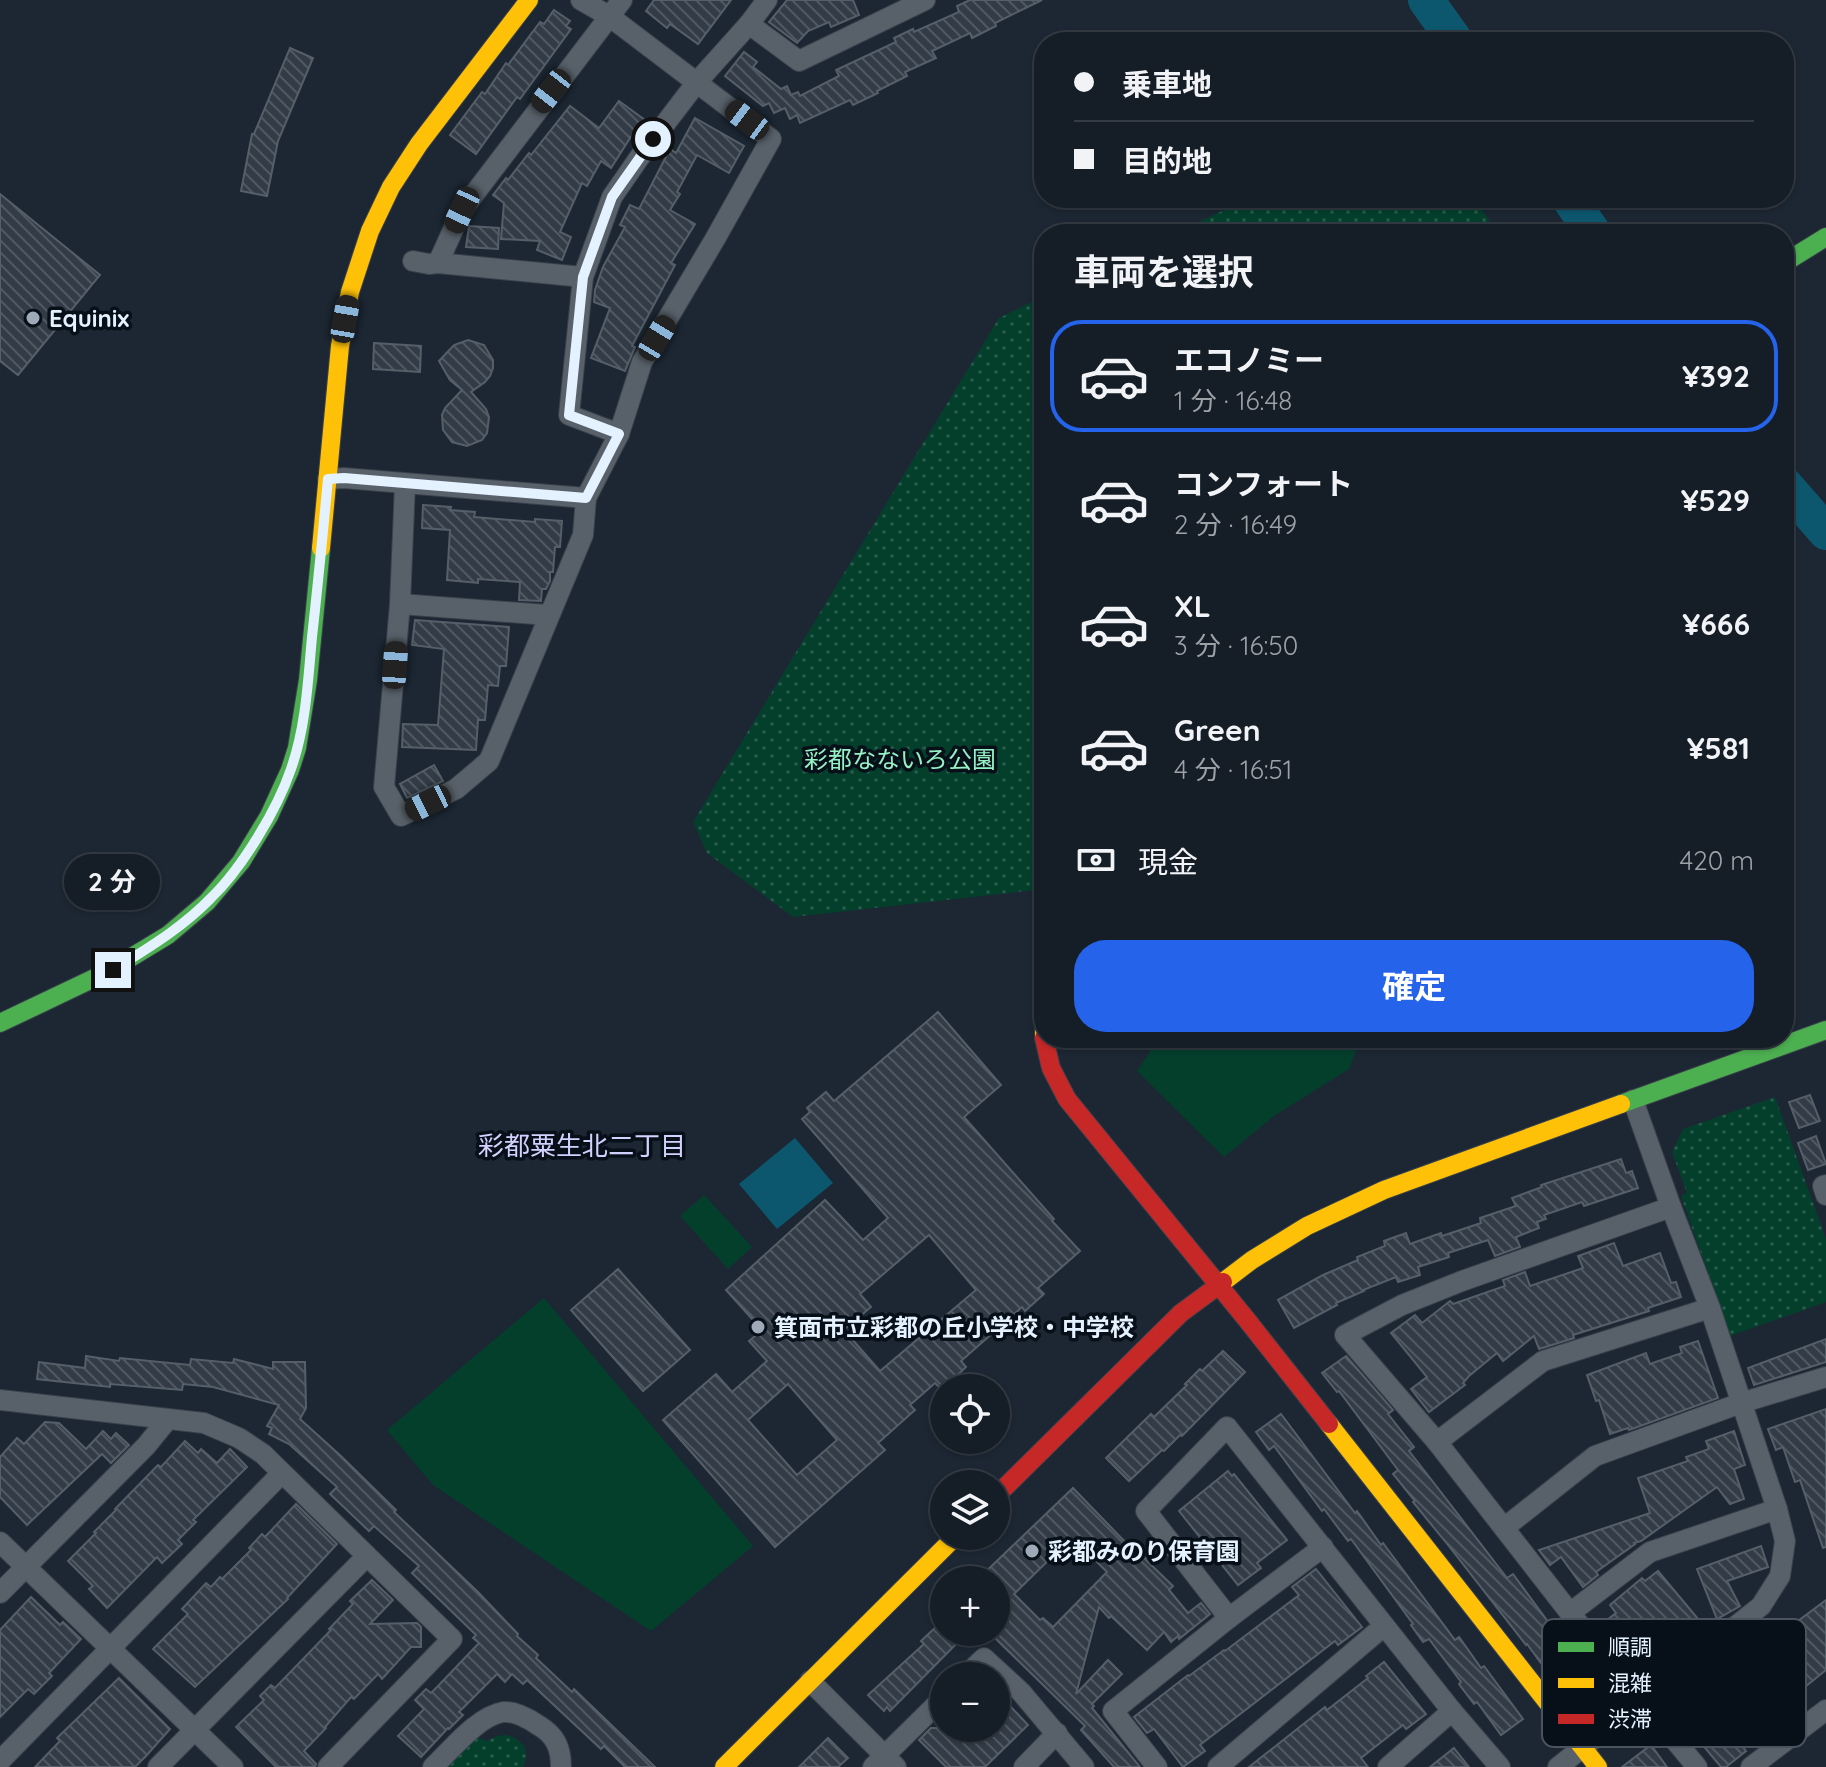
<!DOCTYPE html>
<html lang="ja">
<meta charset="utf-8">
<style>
:root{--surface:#151d26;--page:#222a32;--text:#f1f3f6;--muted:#9da2a7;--line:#343b43;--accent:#2563eb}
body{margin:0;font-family:Quicksand,"Noto Sans JP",sans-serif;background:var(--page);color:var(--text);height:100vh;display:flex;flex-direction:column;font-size:30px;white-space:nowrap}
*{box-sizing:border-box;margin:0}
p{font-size:26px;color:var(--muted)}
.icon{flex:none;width:44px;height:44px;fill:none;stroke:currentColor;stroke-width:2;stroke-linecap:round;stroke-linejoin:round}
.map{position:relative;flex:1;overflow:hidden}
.sheet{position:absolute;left:1034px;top:224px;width:760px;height:824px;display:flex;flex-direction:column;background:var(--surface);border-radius:32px;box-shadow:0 2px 6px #0004,0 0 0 2px var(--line)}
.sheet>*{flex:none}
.top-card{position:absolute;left:1034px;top:32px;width:760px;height:176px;border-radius:32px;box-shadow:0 2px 6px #0004,0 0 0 2px var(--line);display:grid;align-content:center;height:176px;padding:0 40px;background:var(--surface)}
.tools{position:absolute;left:930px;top:1374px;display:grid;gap:16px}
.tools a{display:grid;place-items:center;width:80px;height:80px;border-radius:50%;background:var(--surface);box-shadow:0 2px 6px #0004,0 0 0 2px var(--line);font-size:40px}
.end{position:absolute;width:36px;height:36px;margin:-18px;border:10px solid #e4f1ff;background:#111;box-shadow:0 0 0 4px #111}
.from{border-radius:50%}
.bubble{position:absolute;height:56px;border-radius:28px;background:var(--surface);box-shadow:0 2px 6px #0004,0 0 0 2px var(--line);font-size:26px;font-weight:700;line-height:56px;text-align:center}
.car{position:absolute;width:24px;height:48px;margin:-24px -12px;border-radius:10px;box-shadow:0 0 6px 2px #0007;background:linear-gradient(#222 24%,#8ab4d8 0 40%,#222 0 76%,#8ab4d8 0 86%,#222 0)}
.top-card b{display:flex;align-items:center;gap:28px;height:76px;font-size:30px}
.top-card b+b{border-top:2px solid var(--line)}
.top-card i{width:20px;height:20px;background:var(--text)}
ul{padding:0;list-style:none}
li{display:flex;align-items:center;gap:24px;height:112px;margin:0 16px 12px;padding:0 24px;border:4px solid transparent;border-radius:32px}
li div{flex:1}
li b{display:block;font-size:30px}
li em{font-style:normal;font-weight:700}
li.on{border-color:var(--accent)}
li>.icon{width:72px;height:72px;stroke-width:1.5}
h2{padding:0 40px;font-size:36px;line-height:96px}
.pay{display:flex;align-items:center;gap:20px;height:88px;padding:0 40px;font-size:30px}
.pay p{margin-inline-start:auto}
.primary-button{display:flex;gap:16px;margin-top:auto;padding:16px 40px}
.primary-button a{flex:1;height:92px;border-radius:32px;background:var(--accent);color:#fff;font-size:32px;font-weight:700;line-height:92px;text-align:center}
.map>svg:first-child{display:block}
.park{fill:url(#park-dots)}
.garden{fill:#043f2c}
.water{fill:#0d576e}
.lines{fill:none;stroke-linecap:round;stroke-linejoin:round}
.river{stroke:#0d576e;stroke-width:36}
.building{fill:url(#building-back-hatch);stroke:#555f69;stroke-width:2;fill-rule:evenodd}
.street-casing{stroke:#39414b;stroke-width:22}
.fast-casing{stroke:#39414b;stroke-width:20}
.slow-casing{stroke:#39414b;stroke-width:20}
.jam-casing{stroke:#39414b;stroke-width:20}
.street{stroke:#58616a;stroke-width:20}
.fast{stroke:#4caf50;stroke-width:18}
.slow{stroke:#ffc107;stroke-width:18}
.jam{stroke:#c62828;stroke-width:18}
.route{stroke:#e4f1ff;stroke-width:10}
.poi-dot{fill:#9eaab8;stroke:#071019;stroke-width:3}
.labels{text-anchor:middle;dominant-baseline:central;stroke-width:7;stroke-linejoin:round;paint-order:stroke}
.poi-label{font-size:24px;font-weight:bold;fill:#e4f1ff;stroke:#071019;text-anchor:start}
.park-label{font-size:24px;fill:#96f2c4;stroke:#071019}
.neighbourhood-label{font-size:26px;fill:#d2d1fd;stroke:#071019}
.key{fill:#071019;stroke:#49545e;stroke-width:2}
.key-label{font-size:22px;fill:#e4f1ff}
</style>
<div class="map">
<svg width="1826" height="1767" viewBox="0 0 1826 1767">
<defs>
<pattern id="park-dots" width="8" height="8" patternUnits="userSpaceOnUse" patternTransform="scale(2)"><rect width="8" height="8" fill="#043f2c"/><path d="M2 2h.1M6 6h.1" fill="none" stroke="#285b4c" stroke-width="1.8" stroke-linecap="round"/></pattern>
<pattern id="building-back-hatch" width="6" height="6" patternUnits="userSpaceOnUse" patternTransform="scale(2)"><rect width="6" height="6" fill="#333c46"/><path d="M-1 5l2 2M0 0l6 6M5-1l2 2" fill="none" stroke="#505962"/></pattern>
</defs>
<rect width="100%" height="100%" fill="#1c2733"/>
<g class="park">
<polygon points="1249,198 1473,198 1499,234 1174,234"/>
<polygon points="1044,296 1044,889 793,917 707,853 693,822 999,318"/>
<polygon points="1775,1097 1826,1239 1826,1302 1730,1336 1681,1196 1687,1193 1672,1152 1683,1129"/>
<path d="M507,1735C524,1740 530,1751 523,1767H446L477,1737L487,1741L497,1736Z"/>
</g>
<g class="garden">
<polygon points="1138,1038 1361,1038 1349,1069 1274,1116 1224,1157 1137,1071 1150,1052"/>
<polygon points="704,1195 752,1247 728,1269 680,1216"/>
<polygon points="544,1298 753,1546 651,1631 433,1485 387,1430"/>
</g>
<polygon class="water" points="795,1138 833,1183 777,1229 739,1184"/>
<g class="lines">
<g class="river">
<polyline points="1426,0 1456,42"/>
<polyline points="1569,198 1594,234"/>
<polyline points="1784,484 1826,532"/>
</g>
</g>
<g class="building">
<polygon points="654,0 731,0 698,44 670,24 667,28 646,11"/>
<polygon points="787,0 853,0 859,15 831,27 829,22 808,31 797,43 769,22"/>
<polygon points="970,0 1042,0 995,23 996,26 972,38 970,33 932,51 936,58 905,72 907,76 877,91 878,93 853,105 850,100 800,123 797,115 790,119 785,108 774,113 769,103 763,106 725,76 744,52 757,62 753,67 781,89 787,86 791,95 798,92 800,96 839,76 836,70 896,42 894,38 913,29 914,32 959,12 957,6"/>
<polygon points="554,10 570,21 566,26 571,29 520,99 517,97 476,154 450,135 482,92 485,94 506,63 508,65 540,22 544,24"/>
<polygon points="290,48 313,58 278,141 267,196 241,191 252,134 254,134"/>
<polygon points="619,101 645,120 633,136 632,135 611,168 601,161 587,186 582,183 560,232 571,237 562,260 537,250 540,241 501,239 504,203 493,195 506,178 508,180 529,153 531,155 570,106 599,128"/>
<polygon points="695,118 744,146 729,173 697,155 677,192 680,194 670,210 695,224 671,263 675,265 632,346 635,347 625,371 591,358 610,308 594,302 595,290 603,267 625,227 620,225 630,205 639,209 670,149 676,153"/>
<polygon points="0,194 100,275 18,375 0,361"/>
<polygon points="469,226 499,228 498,249 466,247"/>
<polygon points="468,340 484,345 493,360 493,368 490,376 485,382 471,392 486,409 489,417 487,433 482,440 467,446 452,442 443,430 442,415 445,408 462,390 450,380 439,361 454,345"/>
<polygon points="374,343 421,346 420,372 373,369"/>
<polygon points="423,505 451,507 450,510 475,512 474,517 535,522 535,519 562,521 560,547 555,547 553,572 550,572 550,581 546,589 542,589 541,601 519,600 520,582 478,579 478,583 447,580 450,530 422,528"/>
<polygon points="415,620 509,627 506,666 500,666 498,686 488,685 485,720 478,720 476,750 402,747 403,724 438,725 444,649 412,645"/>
<polygon points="434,765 443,781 407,798 400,784"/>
<path d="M938,1012L1001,1085L964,1117L1054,1219L1052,1221L1080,1251L1038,1288L1044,1294L1025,1311L1022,1307L961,1361L966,1367L942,1390L935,1383L910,1405L915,1410L878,1443L885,1450L775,1547L663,1420L716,1374L732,1392L767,1361L749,1341L762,1330L726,1290L825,1200L863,1240L888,1218L802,1119L810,1112L807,1108L826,1092L834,1101ZM929,1235L976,1290L880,1371L844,1330L871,1307L860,1294ZM788,1384L837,1440L797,1475L748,1420Z"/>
<polygon points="1810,1095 1820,1121 1799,1128 1789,1102"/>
<polygon points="1816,1136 1826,1164 1808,1170 1798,1143"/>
<polygon points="1621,1159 1626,1173 1632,1171 1638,1188 1584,1206 1582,1202 1544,1215 1546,1219 1537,1222 1539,1228 1516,1237 1520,1247 1495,1256 1488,1240 1448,1253 1449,1257 1418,1267 1420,1275 1398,1282 1396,1277 1363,1290 1364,1291 1336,1303 1337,1305 1294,1328 1278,1300 1323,1275 1358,1260 1357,1257 1385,1246 1384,1241 1406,1233 1410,1244 1441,1233 1442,1236 1481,1223 1480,1218 1516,1206 1512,1198 1542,1187 1541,1185"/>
<polygon points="1614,1243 1623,1266 1660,1253 1671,1283 1676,1282 1681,1297 1648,1308 1649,1311 1573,1335 1574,1338 1539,1349 1534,1336 1503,1361 1497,1353 1469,1376 1463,1383 1465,1385 1429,1412 1411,1389 1427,1377 1391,1333 1415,1315 1422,1323 1450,1301 1453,1304 1505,1286 1503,1280 1525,1272 1530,1286 1583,1268 1578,1256"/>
<polygon points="618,1269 690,1350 643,1391 571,1310"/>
<polygon points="1826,1339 1826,1362 1754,1385 1748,1368"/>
<polygon points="1698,1341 1718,1398 1629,1430 1628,1428 1610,1434 1599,1400 1596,1401 1587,1375 1646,1353 1650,1364 1682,1353 1680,1347"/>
<polygon points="1223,1351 1245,1372 1182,1436 1180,1435 1164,1451 1162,1450 1129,1481 1106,1458 1151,1414 1154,1417 1187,1385 1185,1384 1200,1369 1202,1371"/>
<polygon points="86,1356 119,1361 120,1358 190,1365 191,1359 233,1363 234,1359 273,1369 273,1362 305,1362 306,1408 300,1419 342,1457 396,1510 394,1512 478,1592 518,1634 517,1636 538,1655 536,1658 572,1692 574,1689 655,1767 625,1767 604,1746 601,1749 527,1680 523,1684 512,1674 505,1682 497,1674 459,1712 463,1715 449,1729 448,1728 421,1757 398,1736 424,1709 415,1700 426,1689 431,1693 438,1686 479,1643 473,1638 476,1635 412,1573 419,1566 374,1526 369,1531 330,1494 337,1487 289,1444 269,1434 272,1428 267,1426 279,1405 213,1387 183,1384 182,1390 110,1384 110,1387 37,1379 39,1362 85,1368"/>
<polygon points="1346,1356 1393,1410 1388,1414 1414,1447 1409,1451 1427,1474 1507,1578 1513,1574 1551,1626 1549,1628 1586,1679 1592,1674 1604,1690 1594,1697 1600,1705 1583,1717 1556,1680 1554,1681 1527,1644 1526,1645 1448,1545 1413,1502 1415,1501 1393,1474 1398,1470 1339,1391 1337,1392 1322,1373"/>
<polygon points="1826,1409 1826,1547 1823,1548 1800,1480 1795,1482 1783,1447 1776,1450 1768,1429"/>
<polygon points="1281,1414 1355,1513 1357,1511 1381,1545 1383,1543 1455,1640 1459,1637 1481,1668 1484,1666 1523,1719 1501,1735 1477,1702 1474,1704 1459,1684 1461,1682 1429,1639 1423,1642 1411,1625 1413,1624 1351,1539 1348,1541 1324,1509 1322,1511 1274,1446 1269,1450 1256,1432"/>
<polygon points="45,1422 59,1423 86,1449 103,1431 111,1439 116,1433 129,1445 111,1463 102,1454 27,1525 0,1497 0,1457 17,1438 24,1444"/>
<polygon points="1734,1431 1745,1465 1734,1469 1744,1499 1730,1504 1717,1487 1641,1541 1634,1543 1635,1544 1596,1572 1598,1575 1583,1587 1561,1557 1550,1565 1539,1550 1650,1513 1638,1478 1688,1461 1686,1457 1709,1449 1706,1441"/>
<polygon points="185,1441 198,1453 201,1449 217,1463 230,1449 247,1467 193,1520 196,1522 178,1540 182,1544 162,1563 157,1557 107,1608 89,1589 93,1586 68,1561 96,1533 94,1532 116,1510 115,1509 158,1465 161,1467"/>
<polygon points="1228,1471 1232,1476 1234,1474 1287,1540 1257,1563 1261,1568 1238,1585 1179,1511"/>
<path d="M1073,1488L1131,1548L1137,1541L1150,1553L1145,1559L1173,1586L1169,1590L1188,1613L1201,1603L1210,1614L1179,1639L1178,1636L1171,1642L1164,1632L1147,1650L1111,1616L1109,1618L1099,1607L1076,1694L1108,1660L1122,1674L1092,1704L1094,1706L1092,1708L1140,1767H1114L1081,1730L1085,1726L996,1639V1580H977ZM1066,1543H1078L1107,1572L1053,1627L1043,1618L1040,1620L1014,1594Z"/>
<polygon points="296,1504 337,1544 287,1598 288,1599 195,1687 153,1649 188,1614 182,1609 206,1583 211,1587 220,1577 222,1579 251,1550 249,1548 262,1534 265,1537"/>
<polygon points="1761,1546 1768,1567 1727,1581 1740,1606 1717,1619 1697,1569"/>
<polygon points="1316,1569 1362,1627 1338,1645 1335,1641 1200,1745 1205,1751 1183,1767 1154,1729 1147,1733 1134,1717 1188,1675 1189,1676 1224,1650 1225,1651 1299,1595 1292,1587"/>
<polygon points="1658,1571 1704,1626 1699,1628 1701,1631 1661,1663 1664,1667 1648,1679 1617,1635 1610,1641 1598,1627 1616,1613 1610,1605 1642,1578 1645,1581"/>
<polygon points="372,1580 393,1600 370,1624 417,1623 421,1627 421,1647 411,1647 382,1679 378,1674 354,1699 351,1697 325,1727 326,1728 304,1751 316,1764 315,1767 276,1767 236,1727 264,1700 260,1696 271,1685 275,1688 331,1630 329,1629 353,1604 350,1601"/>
<polygon points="31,1597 60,1625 63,1622 81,1639 49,1673 52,1676 34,1694 28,1689 0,1717 0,1630"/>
<polygon points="1826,1600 1826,1670 1738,1741 1746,1751 1726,1767 1721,1767 1696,1737 1692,1740 1675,1720 1694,1706 1697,1710 1731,1686 1729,1684 1755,1662 1752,1658 1792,1630 1790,1627"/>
<polygon points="938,1625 944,1632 968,1632 890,1711 887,1707 884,1711 868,1695 924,1644 921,1641"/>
<polygon points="1384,1662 1426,1714 1406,1729 1403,1725 1361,1758 1368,1767 1249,1767 1325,1707 1327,1710 1368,1678 1366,1676"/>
<polygon points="119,1678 170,1729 146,1756 135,1767 35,1767 60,1741 57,1738"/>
<polygon points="996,1691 1028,1725 985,1767 946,1767 919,1740 931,1728 996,1728"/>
<polygon points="828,1738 848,1758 838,1767 799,1767"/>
<polygon points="1651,1745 1667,1767 1622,1767"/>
<polygon points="1454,1748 1469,1767 1430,1767"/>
</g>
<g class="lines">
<defs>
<g id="street">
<polyline points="749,24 799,61 925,0"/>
<polyline points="413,261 429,264 438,263 583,277"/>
<polyline points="438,263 462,210 622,0"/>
<polyline points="619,434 569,415 583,277 612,197 639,158 697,82 749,24 767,0"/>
<polyline points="328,479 344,478 586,498"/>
<polyline points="405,484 400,604 384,787 401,816 456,789 489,761 583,535 586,498 619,434 642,362 715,239 771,139 609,16 581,0"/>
<polyline points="400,604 548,615"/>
<polyline points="1826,1185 1823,1186 1826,1195"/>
<polyline points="1671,1207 1462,1281 1402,1305 1345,1335 1437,1442 1570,1613 1697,1767"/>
<polyline points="0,1400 204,1423 239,1438 263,1454 452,1639 328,1767"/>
<polyline points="1437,1442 1543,1361 1710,1308"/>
<polyline points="1504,1528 1595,1456 1741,1403 1826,1377"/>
<polyline points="0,1542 233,1767"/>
<polyline points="0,1593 146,1446 168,1419"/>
<polyline points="1570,1613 1650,1552 1777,1509"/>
<polyline points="1229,1618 1146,1511 1227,1427 1452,1711 1500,1767"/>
<polyline points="965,1676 984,1658 1021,1692 1084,1767"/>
<polyline points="810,1681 896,1767"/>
<polyline points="0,1761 282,1473"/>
<polyline points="158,1767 367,1556"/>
<path d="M433,1767C451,1750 478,1716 503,1712C515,1711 529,1719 538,1725C555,1735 561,1747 561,1767"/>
<polyline points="873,1767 944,1697"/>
<polyline points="1024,1767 1057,1733"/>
<polyline points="1157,1767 1113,1711 1229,1618 1323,1547"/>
<polyline points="1218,1767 1384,1626"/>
<polyline points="1388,1767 1452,1711"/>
<polyline points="1558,1767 1761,1606 1780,1576 1785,1541 1777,1509 1710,1308 1671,1207 1633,1100"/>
<polyline points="1751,1767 1826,1710"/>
</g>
<g id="fast">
<polyline points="1784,263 1826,237"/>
<polyline points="0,1023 107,972 168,935 207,902 241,862 269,816 290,770 297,748 308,680 321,548"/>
<polyline points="1621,1104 1826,1030"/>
</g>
<g id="slow">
<polyline points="321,548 340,346 350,292 370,231 391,187 419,144 529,0"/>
<polyline points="1044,1005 1044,1036"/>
<polyline points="1223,1282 1252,1260 1307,1226 1384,1190 1621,1104"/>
<polyline points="1329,1424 1598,1767"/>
<polyline points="724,1767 956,1536"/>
</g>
<g id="jam">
<polyline points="1044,1038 1051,1068 1067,1099 1247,1320 1329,1424"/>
<polyline points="996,1496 1181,1313 1223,1282"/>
</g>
</defs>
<use href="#street" class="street-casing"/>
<use href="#fast" class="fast-casing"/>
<use href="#slow" class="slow-casing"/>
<use href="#jam" class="jam-casing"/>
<use href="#street" class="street"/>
<use href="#fast" class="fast"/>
<use href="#slow" class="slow"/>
<use href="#jam" class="jam"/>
</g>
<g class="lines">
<path class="route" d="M113,970C148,948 182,928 211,898C242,868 277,810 291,769C306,727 308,680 312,637C318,584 323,532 328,479L344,478L586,498L619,434L569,415L583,277L612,197L653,139"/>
</g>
<g class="poi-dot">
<circle cx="33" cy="318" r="8"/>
<circle cx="758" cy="1327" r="8"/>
<circle cx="1032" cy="1551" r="8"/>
</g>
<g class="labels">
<g class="poi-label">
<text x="49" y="318">Equinix</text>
<text x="774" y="1327">箕面市立彩都の丘小学校・中学校</text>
<text x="1048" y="1551">彩都みのり保育園</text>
</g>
<g class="park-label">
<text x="900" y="759">彩都なないろ公園</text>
</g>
<g class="neighbourhood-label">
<text x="582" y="1145">彩都粟生北二丁目</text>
</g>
</g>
<rect x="1542" y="1619" width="264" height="128" rx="12" class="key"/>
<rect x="1558" y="1642" width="36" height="10" fill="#4caf50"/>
<rect x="1558" y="1678" width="36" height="10" fill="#ffc107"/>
<rect x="1558" y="1714" width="36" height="10" fill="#c62828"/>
<g class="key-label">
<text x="1608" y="1655">順調</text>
<text x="1608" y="1691">混雑</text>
<text x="1608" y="1727">渋滞</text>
</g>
</svg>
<div class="tools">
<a><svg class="icon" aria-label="locate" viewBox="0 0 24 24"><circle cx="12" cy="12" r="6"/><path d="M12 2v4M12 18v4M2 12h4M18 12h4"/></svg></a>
<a><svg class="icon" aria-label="layers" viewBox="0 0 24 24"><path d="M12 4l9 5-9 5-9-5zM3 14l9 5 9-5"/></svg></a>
<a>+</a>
<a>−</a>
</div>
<i class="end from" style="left:653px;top:139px"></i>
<i class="end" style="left:113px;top:970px"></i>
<div class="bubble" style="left:64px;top:854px;width:96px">2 分</div>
<i class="car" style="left:551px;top:91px;rotate:218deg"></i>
<i class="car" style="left:747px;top:120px;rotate:307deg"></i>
<i class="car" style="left:462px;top:210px;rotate:205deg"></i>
<i class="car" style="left:345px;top:319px;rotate:10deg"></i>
<i class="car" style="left:657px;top:338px;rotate:31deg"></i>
<i class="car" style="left:395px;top:665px;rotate:4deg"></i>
<i class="car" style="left:428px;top:803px;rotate:244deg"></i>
<div class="top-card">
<b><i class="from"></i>乗車地</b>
<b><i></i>目的地</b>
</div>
<section class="sheet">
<h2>車両を選択</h2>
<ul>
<li class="on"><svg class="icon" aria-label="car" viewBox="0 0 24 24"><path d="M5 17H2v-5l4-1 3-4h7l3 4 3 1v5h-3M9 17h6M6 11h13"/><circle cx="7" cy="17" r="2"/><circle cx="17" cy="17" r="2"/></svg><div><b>エコノミー</b><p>1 分 · 16:48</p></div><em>¥392</em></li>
<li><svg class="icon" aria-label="car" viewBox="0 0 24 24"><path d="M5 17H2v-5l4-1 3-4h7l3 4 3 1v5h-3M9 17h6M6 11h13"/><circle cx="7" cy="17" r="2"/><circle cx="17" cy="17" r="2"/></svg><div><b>コンフォート</b><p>2 分 · 16:49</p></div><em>¥529</em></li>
<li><svg class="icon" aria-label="car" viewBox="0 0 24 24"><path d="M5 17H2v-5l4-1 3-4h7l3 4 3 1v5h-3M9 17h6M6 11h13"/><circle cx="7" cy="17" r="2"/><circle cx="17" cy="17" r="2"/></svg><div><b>XL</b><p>3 分 · 16:50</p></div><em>¥666</em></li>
<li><svg class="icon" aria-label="car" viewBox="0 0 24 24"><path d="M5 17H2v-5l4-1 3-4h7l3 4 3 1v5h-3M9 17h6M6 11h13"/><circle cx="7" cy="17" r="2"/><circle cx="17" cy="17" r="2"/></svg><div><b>Green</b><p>4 分 · 16:51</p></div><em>¥581</em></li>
</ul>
<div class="pay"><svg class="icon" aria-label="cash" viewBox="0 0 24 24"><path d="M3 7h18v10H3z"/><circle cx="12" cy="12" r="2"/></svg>現金<p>420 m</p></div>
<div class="primary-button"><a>確定</a></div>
</section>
</div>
